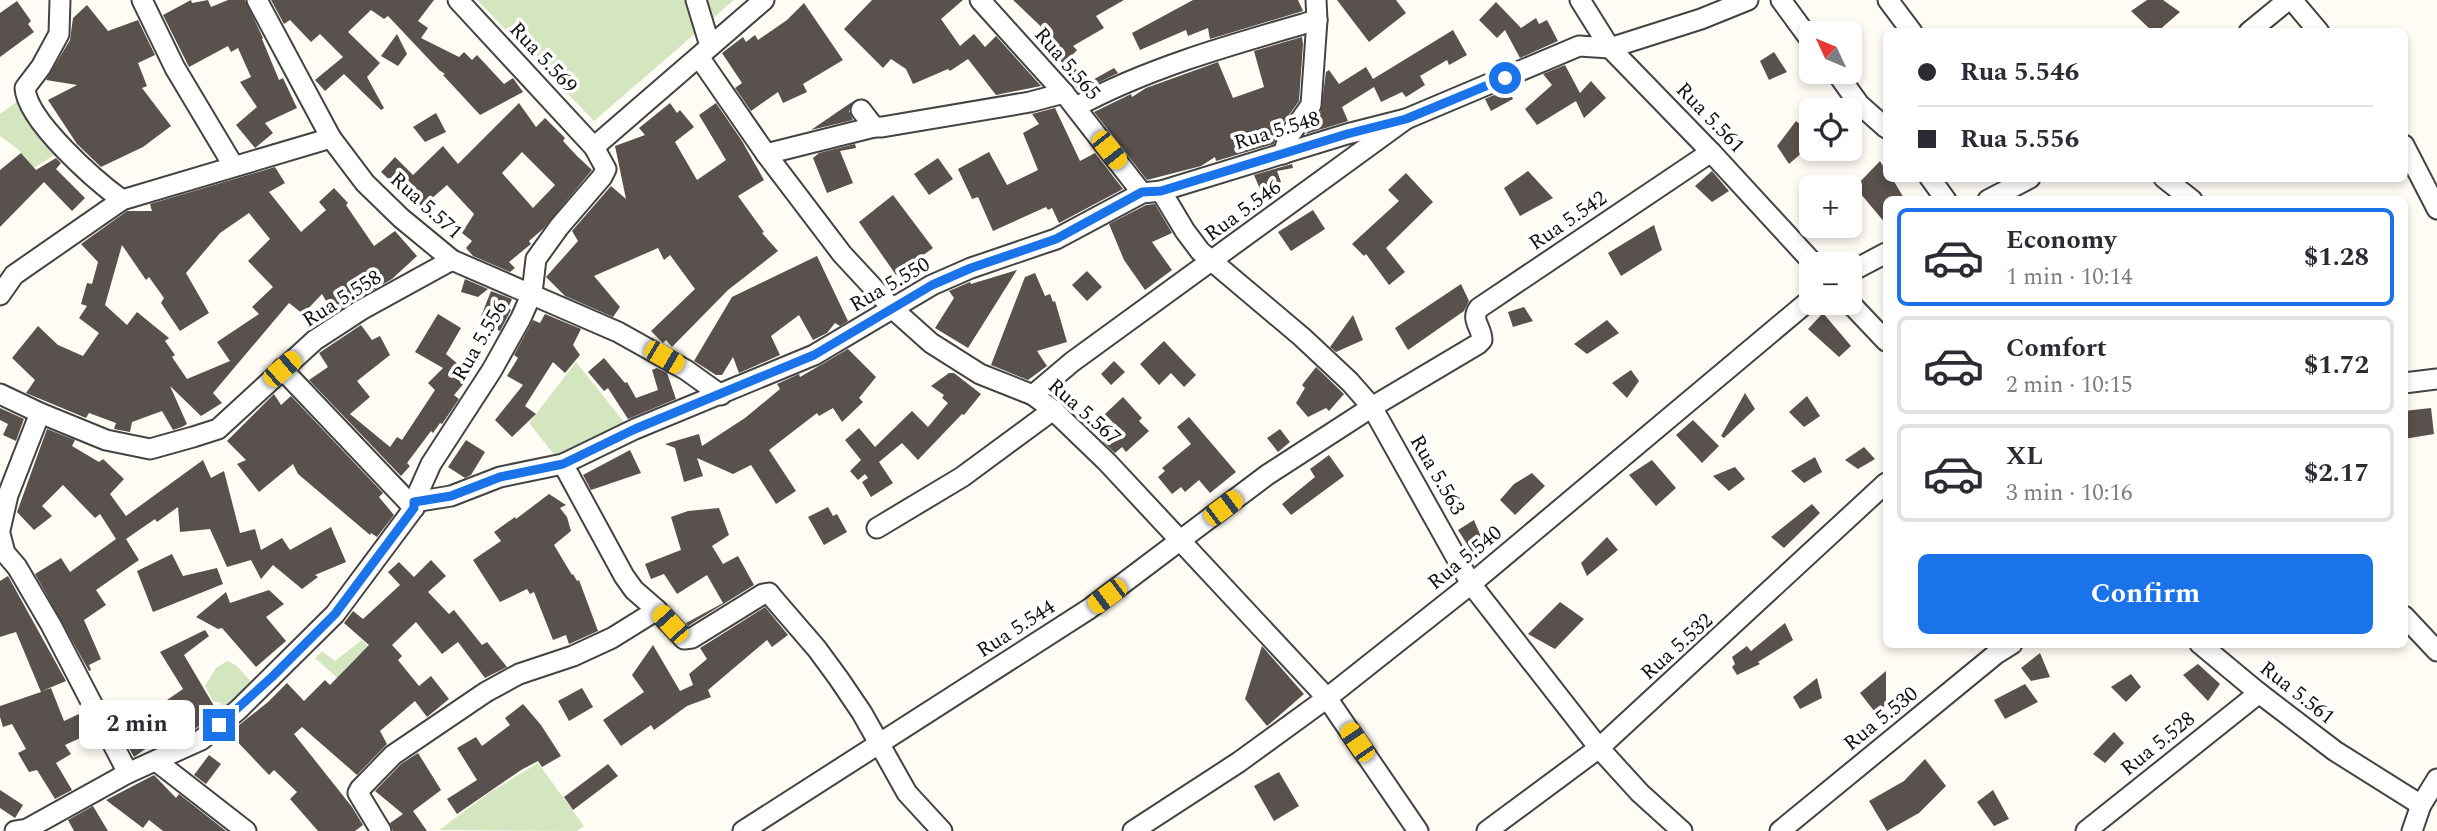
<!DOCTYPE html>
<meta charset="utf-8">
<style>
:root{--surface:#fff;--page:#f7f7f7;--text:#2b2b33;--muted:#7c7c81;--line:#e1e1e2;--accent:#1a73e8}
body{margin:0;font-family:Spectral,serif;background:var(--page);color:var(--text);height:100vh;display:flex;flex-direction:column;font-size:26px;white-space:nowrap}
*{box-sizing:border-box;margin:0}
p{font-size:23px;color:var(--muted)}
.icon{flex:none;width:38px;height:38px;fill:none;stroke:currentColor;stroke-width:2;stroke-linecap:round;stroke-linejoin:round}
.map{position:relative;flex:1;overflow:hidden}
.drawer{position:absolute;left:1883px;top:196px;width:525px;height:452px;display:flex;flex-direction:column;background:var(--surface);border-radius:10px;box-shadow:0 4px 10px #0003}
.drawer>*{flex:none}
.banner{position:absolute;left:1883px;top:28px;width:525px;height:154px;border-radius:10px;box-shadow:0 4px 10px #0003;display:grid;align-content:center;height:154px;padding:0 35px;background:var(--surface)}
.needle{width:46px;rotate:314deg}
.buttons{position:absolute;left:1799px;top:21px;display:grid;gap:14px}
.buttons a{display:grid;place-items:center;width:63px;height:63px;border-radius:10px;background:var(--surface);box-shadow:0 4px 10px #0003;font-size:35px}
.end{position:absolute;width:32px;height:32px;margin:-16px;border:9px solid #1a73e8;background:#fff;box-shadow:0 0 0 4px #fff}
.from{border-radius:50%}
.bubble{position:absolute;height:49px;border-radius:10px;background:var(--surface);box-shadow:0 4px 10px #0003;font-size:23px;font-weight:700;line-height:49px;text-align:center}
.car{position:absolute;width:21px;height:42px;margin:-21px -10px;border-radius:9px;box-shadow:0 0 5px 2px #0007;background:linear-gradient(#f5c518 24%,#345 0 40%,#f5c518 0 76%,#345 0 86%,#f5c518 0)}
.banner b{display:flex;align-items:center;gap:24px;height:66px;font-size:26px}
.banner b+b{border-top:2px solid var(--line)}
.banner i{width:18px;height:18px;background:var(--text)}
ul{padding:12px 0 0;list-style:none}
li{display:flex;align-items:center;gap:21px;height:98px;margin:0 14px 10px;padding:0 21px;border:4px solid var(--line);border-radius:10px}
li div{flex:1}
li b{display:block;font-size:26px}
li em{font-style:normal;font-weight:700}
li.selected{border-color:var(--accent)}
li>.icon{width:63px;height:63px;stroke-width:1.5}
.button{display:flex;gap:14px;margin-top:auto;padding:14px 35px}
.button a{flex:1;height:80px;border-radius:10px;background:var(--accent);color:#fff;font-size:28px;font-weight:700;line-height:80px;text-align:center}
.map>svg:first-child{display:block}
.grass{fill:#d4e6c0}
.building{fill:#58514d;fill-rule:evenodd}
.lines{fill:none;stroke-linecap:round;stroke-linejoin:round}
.street-casing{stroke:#434343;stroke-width:23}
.street{stroke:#fff;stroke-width:19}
.route{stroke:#1a73e8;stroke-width:9}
.labels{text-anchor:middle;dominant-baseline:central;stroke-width:7;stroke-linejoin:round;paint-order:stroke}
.street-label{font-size:21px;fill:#101010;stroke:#fff}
</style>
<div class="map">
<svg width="2437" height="831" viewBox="0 0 2437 831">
<rect width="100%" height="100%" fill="#fefcf4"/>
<g class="grass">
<polygon points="477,0 734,0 594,121"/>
<polygon points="18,101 60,151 34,168 19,150 0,136 0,114"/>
<polygon points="576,362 628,427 557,458 529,423"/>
<polygon points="362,640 390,667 383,678 359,655 344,670 353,680 343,683 315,658 322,651 335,661"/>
<polygon points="227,661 236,665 254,685 222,713 221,703 213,701 205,686 216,668"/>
<polygon points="538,763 584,826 577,831 439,830 489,793"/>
</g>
<g class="building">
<polygon points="191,0 192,3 208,0 211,7 228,0 245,0 263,38 262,39 279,80 283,78 297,108 265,123 273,133 255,148 236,125 257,107 240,82 251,77 238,48 231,52 228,46 189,67 163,15"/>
<polygon points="271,0 434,0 418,21 428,28 421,38 459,57 464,52 472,60 477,55 504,84 513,78 523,92 480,115 443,75 445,74 439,70 388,16 384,19 371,10 348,32 380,63 367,77 384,108 381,110 344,74 325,91 315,80 343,57 320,34 311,42 290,20 284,24"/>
<polygon points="872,0 963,0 941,19 960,46 974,34 985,47 996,36 1041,86 996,95 968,59 950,71 948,69 913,84 906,69 891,59 883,68 844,29"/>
<polygon points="1013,0 1124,0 1096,16 1104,28 1073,46 1077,50 1067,61 1089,82 1114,68 1118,73 1079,92 1050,43 1054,39"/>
<polygon points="1193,0 1298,0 1303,11 1210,39 1208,28 1188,36 1186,30 1140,50 1132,33"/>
<polygon points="1337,0 1396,0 1406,13 1369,42"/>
<polygon points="2147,0 2163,0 2180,12 2157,32 2153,32 2131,11"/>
<polygon points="17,1 31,21 28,24 34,32 0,57 0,13"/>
<polygon points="1496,2 1521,28 1536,18 1539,24 1547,20 1558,41 1520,58 1505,30 1497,38 1479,20"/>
<polygon points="804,3 843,60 803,84 807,92 783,103 778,92 751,111 735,88 742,83 722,53 743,37 746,42 755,35 758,40 787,20"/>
<polygon points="87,5 108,31 138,20 155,55 138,63 147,86 142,88 171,126 143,147 101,167 77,144 48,100 77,85 46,80 70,40 73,18"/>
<polygon points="1453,30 1467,55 1449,65 1447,60 1420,76 1425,85 1406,97 1402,92 1381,102 1374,87 1342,107 1348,121 1306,134 1321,111 1326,72 1329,70 1339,84 1366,67 1373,79"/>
<polygon points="397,34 407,54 398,66 381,56"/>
<polygon points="1302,37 1303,44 1299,101 1279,129 1274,144 1216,161 1215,157 1201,166 1147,180 1094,112 1131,94 1132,97 1146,88 1218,62 1233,98 1264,87 1254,51"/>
<polygon points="1774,52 1787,72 1769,80 1760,61"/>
<polygon points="1565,65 1580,93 1591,81 1606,98 1584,118 1576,101 1537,125 1525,109 1552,85 1543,74"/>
<polygon points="1508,89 1513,99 1491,111 1485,99"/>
<polygon points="852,102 849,111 853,120 811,130"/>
<path d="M519,103L536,127L545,118L565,138L563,141L577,156L592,170L543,229L529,241L531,244L509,262L515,268L510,272L473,256L466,248L472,241L462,233L474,214L447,185L421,208L399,184L397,187L381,172L395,157L413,175L443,146L458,164ZM522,152L555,185L533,208L502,173Z"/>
<polygon points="670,103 677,113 680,110 694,127 675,142 697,180 726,160 699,115 716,103 742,141 764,180 738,196 764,232 762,233 778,251 728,290 672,347 666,340 663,343 651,331 695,289 670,255 664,260 658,248 594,276 620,307 613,317 565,296 546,277 578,241 572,231 611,186 626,199 615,146 645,135 639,128"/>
<polygon points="1055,108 1080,161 1095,153 1123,189 1059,223 1052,208 1048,210 1046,207 993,231 978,197 972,199 958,169 989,152 1007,185 1038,170 1023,133 1039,124 1032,114"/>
<polygon points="436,113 446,132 425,142 413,127"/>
<polygon points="1796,121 1811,133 1811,145 1789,164 1777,146"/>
<polygon points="855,144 856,148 840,151 853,183 827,193 813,158 819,153"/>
<polygon points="21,153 36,170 56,158 61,163 56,169 85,198 72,211 44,182 0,227 0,170"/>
<polygon points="938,158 953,179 929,195 914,174"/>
<polygon points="1880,161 1886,171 1886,178 1892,178 1905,200 1886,200 1886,224 1855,187"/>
<polygon points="1292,164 1293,168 1277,171 1281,182 1276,185 1277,187 1262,194 1254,175"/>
<path d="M275,167L285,183L269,192L301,232L326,210L319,202L334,188L348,203L346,205L374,246L395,231L417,256L392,279L333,313L322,294L303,314L289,303L213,393L222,403L201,416L170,386L187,424L182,427L173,430L162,411L132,422L130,432L114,429L116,423L89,413L86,418L26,393L35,380L12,358L38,326L58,345L83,356L99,333L79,318L87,306L81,304L87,283L92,284L98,262L81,244L127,211H152L150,204ZM249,213L270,239L248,261L273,287L252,307L259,314L217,342L230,361L187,379L172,357L175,355L165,341L169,338L137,312L127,325L105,305L122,245L146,280L149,277L164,298L161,303L180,331L209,313L186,273L220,233Z"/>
<polygon points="1528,171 1553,198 1520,216 1504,188"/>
<polygon points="1712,171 1729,191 1712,202 1695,186"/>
<polygon points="1406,173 1433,202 1386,248 1405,272 1389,285 1366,254 1364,256 1352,244 1399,201 1388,190"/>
<polygon points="893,195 933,248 896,275 859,222"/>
<polygon points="1155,204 1172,233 1152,242 1172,270 1145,290 1124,260 1109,224 1146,205"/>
<polygon points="1313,210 1325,229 1291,251 1278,232"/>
<polygon points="1654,225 1662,250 1621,276 1608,253"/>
<polygon points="817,256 848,321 840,326 835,323 827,333 813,340 799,315 771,336 780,355 739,373 733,357 722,375 716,375 694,361 732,297"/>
<polygon points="1017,270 968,348 935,328 954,298 949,291 970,282 971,284"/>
<polygon points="1087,271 1102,287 1087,301 1072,285"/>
<polygon points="1035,273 1045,296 1050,294 1053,302 1055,301 1067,342 1037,351 1047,366 1028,380 991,365 1025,277"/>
<polygon points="465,279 488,289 478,297 461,292"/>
<polygon points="1461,284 1469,301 1464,311 1408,350 1395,328"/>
<polygon points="491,291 512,299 508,308 511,310 500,331 496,329 498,325 480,319"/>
<polygon points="1524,307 1533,321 1513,327 1508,312"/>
<polygon points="1823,313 1851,346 1839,357 1808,329"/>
<polygon points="438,314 461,328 446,354 471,375 454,395 459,399 442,424 440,423 433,433 431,431 407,463 410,466 401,476 309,380 328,367 319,353 361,325 372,340 380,336 390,355 357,381 370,397 350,414 390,447 397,437 402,440 435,390 428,383 443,368 415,352"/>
<polygon points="545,314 581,329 573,345 580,355 565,373 553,362 525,406 536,414 512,437 495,420 523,385 507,376 518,358 514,355 533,320 540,323"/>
<polygon points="1353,315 1363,340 1336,352 1330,347"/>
<polygon points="1607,320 1619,333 1587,354 1574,344"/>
<polygon points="1164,341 1196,375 1184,387 1171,373 1159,385 1140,364"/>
<polygon points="848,349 876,377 859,398 863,402 842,422 833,408 819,416 817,413 769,450 796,491 776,504 751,465 733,474 697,458 703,476 684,482 675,448 665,444 699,434 702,446 745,418 780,389 777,384 799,374 800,377"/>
<polygon points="604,358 625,383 627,382 636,398 658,390 652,370 657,368 667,373 676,399 628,419 608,388 604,391 588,372"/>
<polygon points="1114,361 1125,372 1111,385 1101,374"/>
<polygon points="1316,367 1344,394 1329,411 1326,408 1308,417 1296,403 1305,388 1302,385"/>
<polygon points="1631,370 1639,381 1627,398 1612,383"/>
<polygon points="949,373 954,373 981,394 964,415 962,414 918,460 902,443 879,462 893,483 871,497 862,482 868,478 865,474 858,480 850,471 861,460 845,440 859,428 875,447 912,411 928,427 948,403 942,398 944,395 931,386"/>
<polygon points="1745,393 1755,409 1724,438 1721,436"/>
<polygon points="274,394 281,405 291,396 383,493 379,497 394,515 377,537 371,533 370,535 298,474 293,464 259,492 237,464 246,460 227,441"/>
<polygon points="1807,396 1820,416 1804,427 1789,412"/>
<polygon points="1123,397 1142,418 1139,421 1149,431 1126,452 1122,447 1115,453 1103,442 1118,428 1105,414"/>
<polygon points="0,408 24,419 16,441 3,435 8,424 0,420"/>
<polygon points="2431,408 2434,434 2404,439 2404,411"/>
<polygon points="1189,417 1236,472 1210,493 1199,480 1185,492 1181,487 1172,494 1158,477 1165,471 1162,468 1191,444 1177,427"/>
<polygon points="1693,420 1719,446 1702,463 1676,435"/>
<polygon points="47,429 75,440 72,446 99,462 103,459 124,479 110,494 126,516 203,460 211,478 224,471 240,533 255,529 261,550 282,538 290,550 331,527 346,562 315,575 318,577 302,589 273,565 261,579 251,560 227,567 210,529 180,532 178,507 157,522 155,519 126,539 139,560 96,590 106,605 84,620 101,659 89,665 91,670 89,671 35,574 61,558 70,572 116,539 100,514 95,518 63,485 42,506 52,516 34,530 17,512"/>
<polygon points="1280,429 1290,442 1278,452 1267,438"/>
<polygon points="466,440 485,452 471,475 465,478 448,467"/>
<polygon points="1864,447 1875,459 1858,469 1845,460"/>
<polygon points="630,450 641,473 591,490 583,475"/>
<polygon points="1329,455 1344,476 1291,515 1282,504 1315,477 1310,469"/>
<polygon points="1815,457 1822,472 1804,483 1791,471"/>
<polygon points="1652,460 1676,488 1656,506 1629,475"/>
<polygon points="1735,467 1745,479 1729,491 1713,476"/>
<polygon points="1532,473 1545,486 1515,515 1500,500 1514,484"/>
<polygon points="549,494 566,505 560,508 567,517 571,531 554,545 572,575 573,574 577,581 579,580 598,631 569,644 566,635 553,640 534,592 530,594 527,589 500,602 473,560 501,541 494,532 515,517 516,519"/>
<polygon points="1812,504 1820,513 1784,548 1771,537"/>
<polygon points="828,507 833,516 837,514 847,532 824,545 808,517"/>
<polygon points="719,508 729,535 712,546 723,564 738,556 754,585 688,626 686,623 723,603 707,575 677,594 664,574 651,579 645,564 681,550 671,517 688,511"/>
<polygon points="1474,520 1487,551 1477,560 1458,530"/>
<polygon points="1607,537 1618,550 1587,576 1581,563"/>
<polygon points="172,554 183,576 217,568 223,584 153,612 137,571"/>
<polygon points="431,560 446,576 428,592 449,614 454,610 482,645 487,642 507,667 485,678 458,642 442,654 416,622 392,645 402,656 398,660 419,686 431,676 449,699 427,717 415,701 380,731 387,744 357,775 302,727 294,734 352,807 363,825 355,831 318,831 290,799 297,792 274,770 269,775 229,733 268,702 287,683 304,701 325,680 330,685 369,645 344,623 353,611 363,619 400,585 388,572 399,562 414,577"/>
<polygon points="8,576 66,681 42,691 51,688 64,721 79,714 89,734 65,745 71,754 56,763 72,790 55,799 37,770 29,772 18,753 26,749 12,724 3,727 0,717 0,706 41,692 16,632 0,637 0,581"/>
<polygon points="269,590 284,604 266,617 286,641 256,667 222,628 218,629 196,617 226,592 230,603"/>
<polygon points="1560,602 1584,619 1555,649 1528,634"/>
<polygon points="765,607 788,635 772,647 767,640 708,690 711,697 687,706 654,730 651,725 621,746 603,720 644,692 632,675 653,645 680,691 693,685 689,674 707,659 700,648"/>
<polygon points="1785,623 1793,640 1758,662 1760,664 1737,675 1732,667 1735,664 1732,657 1747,646 1751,651"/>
<polygon points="205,630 209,636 184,655 217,711 195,729 183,735 181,730 174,734 172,730 134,757 108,709 116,704 131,732 171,706 167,700 183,689 160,652"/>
<polygon points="1262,646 1304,694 1267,726 1245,699"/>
<polygon points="2040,653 2050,677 2031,681 2021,668"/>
<polygon points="2198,664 2220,684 2208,701 2183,675"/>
<polygon points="1886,671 1886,703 1878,716 1860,693"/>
<polygon points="2131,674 2141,687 2126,702 2111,687"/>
<polygon points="1817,678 1822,698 1800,709 1793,697"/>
<polygon points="2025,684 2038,702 2005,719 1994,700"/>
<polygon points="582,688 593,707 569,721 558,701"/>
<polygon points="523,704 541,725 561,756 542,767 538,761 521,770 457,814 447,799 477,780 457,748 476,737 482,746 510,725 505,718"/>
<polygon points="2114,732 2124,743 2105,763 2093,754"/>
<polygon points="418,753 441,790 413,811 427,831 393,831 390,823 403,814 375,791 401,764"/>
<polygon points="209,755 221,764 206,784 194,775"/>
<polygon points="1925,759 1946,786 1919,813 1887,831 1869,801 1904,781"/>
<polygon points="608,764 618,776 573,810 564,797"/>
<polygon points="1279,772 1299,806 1274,821 1254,786"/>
<polygon points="154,775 176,798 179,794 226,831 163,831 149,820 143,828 106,800"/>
<polygon points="0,790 23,805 15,818 0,808"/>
<polygon points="1993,790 2009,819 1994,826 1977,802"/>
<polygon points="93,806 108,831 74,831 68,820"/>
</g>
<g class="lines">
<defs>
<g id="street">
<path d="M60,0L59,34L41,67L25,88C27,121 96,181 122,200"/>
<polyline points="142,0 175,68 233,165"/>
<polyline points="257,0 331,138 365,183 401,218 452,260 618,332 686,370 721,395"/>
<polyline points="696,0 710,46"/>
<polyline points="980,0 1064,93 1142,193"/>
<polyline points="1580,0 1610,48 1711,152 1814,264"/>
<polyline points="1781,0 1811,41"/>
<polyline points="1888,0 1912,32"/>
<polyline points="2292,0 2319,32"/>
<polyline points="2249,32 2288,0"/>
<polyline points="699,57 766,154 842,254 893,309 931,343 980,374 1033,395 1053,410 1107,462 1327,698 1418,831"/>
<polyline points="1836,72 1859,104 1886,128"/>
<path d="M1076,107C1149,67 1237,43 1317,20"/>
<polyline points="861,110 874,127 882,127 1030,102 1064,93"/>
<polyline points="2404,145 2437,209"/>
<polyline points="594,147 764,0"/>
<polyline points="766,154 874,127"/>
<polyline points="1283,154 1289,136 1311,105 1317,20 1316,0"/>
<polyline points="1930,178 1946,200"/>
<polyline points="2164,178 2192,200"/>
<polyline points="1161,191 1185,231 1200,251 1302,337 1350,382 1372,407 1471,584 1599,748 1640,793 1682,831"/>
<polyline points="1988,200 2030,178"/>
<polyline points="1850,272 1886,253"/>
<polyline points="0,295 14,275 122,200 331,138"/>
<polyline points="1850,303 1886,341"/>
<polyline points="282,369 414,508"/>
<polyline points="2404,383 2437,379"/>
<polyline points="0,394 40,413 106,440 150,449 193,437 218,429 315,340 361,310 452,260"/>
<polyline points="1033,395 1072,362 1406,119 1579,46 1610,48 1701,19 1748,0"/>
<polyline points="563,464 624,576 634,590 657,610 684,639 692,638 763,594 769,593 773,598 817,649 839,679 862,713 907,793 942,831"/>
<polyline points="414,502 451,496 500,477 563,464 635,429 814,355 932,285 971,268 1056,239 1142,193 1161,191 1347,134 1406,119"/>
<polyline points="414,508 414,502 431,464 492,370 521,318 532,293 536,259 559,227 602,177 606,169 594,147 458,0"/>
<polyline points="877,528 962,477 1053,410"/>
<polyline points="0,530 8,495 40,413"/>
<polyline points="0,534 5,553 17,567 51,625 128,773"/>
<polyline points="2404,616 2437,651"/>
<polyline points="2200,644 2259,693 2335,751 2421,805"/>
<polyline points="156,761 246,831"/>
<polyline points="15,831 27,829 128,773 201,740 238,710 335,614 414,508"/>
<polyline points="381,831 358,793 360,789 393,755 486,692 519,674 573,656 612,638 657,610"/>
<path d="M743,831L1089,609L1267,475L1372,407L1478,344L1482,340C1482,327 1470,320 1479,308L1711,152"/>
<polyline points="1133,831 1239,762 1327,698 1471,584 1811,299"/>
<polyline points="1487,831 1599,748 1886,483"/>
<polyline points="1780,831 1996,654 2012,644"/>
<polyline points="2086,831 2259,693"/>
<polyline points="2412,831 2421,805 2437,779"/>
</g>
</defs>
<use href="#street" class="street-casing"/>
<use href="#street" class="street"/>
</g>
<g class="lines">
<polyline class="route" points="219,725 272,677 335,614 414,508 414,502 451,496 500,477 563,464 635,429 814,355 932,285 971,268 1056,239 1142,192 1161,191 1347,134 1406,119 1505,78"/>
</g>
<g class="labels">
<g class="street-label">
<text transform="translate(543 58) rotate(47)">Rua 5.569</text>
<text transform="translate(1067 64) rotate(49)">Rua 5.565</text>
<text transform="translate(1710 118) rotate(46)">Rua 5.561</text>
<text transform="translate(1277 131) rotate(-17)">Rua 5.548</text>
<text transform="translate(426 206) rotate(42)">Rua 5.571</text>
<text transform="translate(1243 211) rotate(-36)">Rua 5.546</text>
<text transform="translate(1568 221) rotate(-34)">Rua 5.542</text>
<text transform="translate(890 285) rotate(-30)">Rua 5.550</text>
<text transform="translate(342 299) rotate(-32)">Rua 5.558</text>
<text transform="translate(480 341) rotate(-60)">Rua 5.556</text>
<text transform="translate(1084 412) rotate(41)">Rua 5.567</text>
<text transform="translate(1437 475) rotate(60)">Rua 5.563</text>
<text transform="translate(1465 558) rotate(-39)">Rua 5.540</text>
<text transform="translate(1016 629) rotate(-33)">Rua 5.544</text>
<text transform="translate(1677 647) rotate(-42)">Rua 5.532</text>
<text transform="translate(2297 693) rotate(38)">Rua 5.561</text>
<text transform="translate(1881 719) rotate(-39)">Rua 5.530</text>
<text transform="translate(2158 744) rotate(-39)">Rua 5.528</text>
</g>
</g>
</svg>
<div class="buttons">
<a><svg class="needle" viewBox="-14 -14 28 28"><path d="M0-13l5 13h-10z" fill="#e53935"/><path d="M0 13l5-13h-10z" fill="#7c7c81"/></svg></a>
<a><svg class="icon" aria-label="locate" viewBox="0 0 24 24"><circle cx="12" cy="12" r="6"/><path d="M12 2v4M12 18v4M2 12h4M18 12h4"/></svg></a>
<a>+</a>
<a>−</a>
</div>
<i class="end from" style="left:1505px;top:78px"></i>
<i class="end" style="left:219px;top:725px"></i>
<div class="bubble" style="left:79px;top:700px;width:116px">2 min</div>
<i class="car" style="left:1109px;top:150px;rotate:142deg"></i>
<i class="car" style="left:664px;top:357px;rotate:120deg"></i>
<i class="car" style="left:282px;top:369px;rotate:49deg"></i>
<i class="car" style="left:1223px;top:508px;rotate:53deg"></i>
<i class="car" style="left:1107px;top:596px;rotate:233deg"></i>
<i class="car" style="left:670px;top:624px;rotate:318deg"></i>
<i class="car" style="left:1357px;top:742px;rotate:326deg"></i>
<div class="banner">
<b><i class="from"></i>Rua 5.546</b>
<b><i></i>Rua 5.556</b>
</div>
<section class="drawer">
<ul>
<li class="selected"><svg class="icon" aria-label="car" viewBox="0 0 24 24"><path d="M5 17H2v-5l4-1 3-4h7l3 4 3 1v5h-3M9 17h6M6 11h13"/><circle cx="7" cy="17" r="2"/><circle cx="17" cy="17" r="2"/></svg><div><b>Economy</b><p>1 min · 10:14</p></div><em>$1.28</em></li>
<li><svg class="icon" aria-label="car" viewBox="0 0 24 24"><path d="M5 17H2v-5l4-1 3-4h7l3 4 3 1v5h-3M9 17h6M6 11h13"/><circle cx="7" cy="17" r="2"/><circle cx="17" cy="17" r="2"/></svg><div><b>Comfort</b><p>2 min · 10:15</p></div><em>$1.72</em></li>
<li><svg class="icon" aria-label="car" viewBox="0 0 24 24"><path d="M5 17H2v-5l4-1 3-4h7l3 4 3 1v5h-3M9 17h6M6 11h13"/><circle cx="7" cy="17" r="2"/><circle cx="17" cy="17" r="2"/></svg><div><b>XL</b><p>3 min · 10:16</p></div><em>$2.17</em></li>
</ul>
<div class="button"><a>Confirm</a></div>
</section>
</div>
